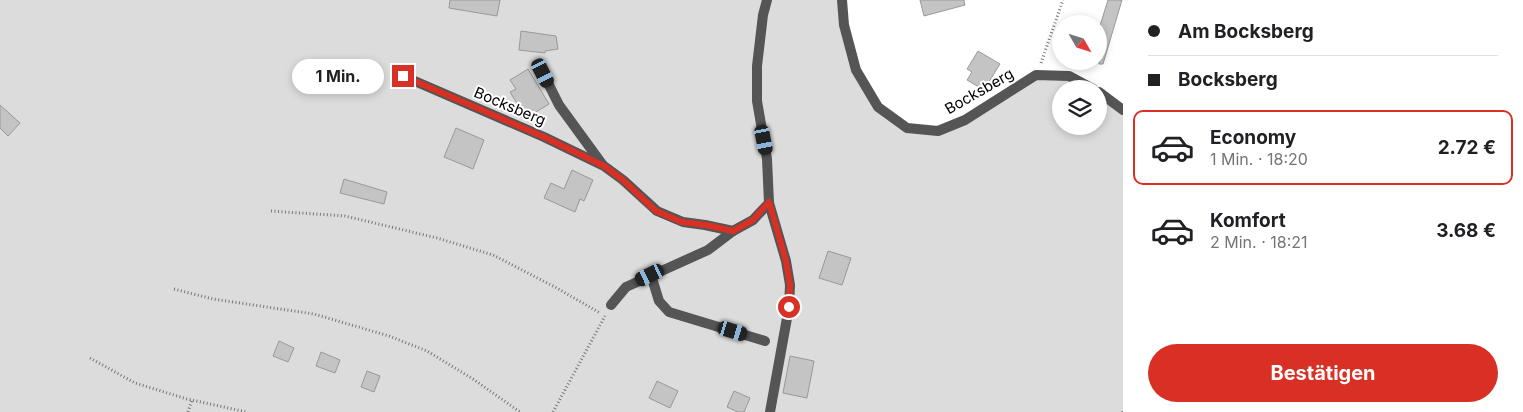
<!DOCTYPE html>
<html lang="de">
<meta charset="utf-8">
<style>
:root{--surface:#fff;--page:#f2f2f2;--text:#202124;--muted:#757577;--line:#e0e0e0;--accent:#d93025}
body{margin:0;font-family:Inter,sans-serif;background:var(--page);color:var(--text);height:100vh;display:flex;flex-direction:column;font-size:19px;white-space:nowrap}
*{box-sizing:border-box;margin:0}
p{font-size:16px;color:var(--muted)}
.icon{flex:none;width:28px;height:28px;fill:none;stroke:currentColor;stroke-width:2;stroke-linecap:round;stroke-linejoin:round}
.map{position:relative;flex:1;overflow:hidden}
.panel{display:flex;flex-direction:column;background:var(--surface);width:400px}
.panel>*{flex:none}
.guide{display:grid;align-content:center;height:110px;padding:0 25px;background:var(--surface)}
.needle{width:32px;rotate:129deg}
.buttons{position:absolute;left:1052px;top:15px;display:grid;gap:10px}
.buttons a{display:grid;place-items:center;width:55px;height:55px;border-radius:50%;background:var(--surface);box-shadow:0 2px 8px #0003;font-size:25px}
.end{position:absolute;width:22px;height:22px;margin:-11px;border:6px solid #d93025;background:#fff;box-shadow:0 0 0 2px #fff}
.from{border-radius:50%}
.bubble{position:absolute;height:35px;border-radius:18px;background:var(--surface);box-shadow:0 2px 8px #0003;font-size:16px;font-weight:700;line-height:35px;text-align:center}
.car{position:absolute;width:15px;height:30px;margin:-15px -8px;border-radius:6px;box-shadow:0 0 4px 1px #0007;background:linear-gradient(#222 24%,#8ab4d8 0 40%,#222 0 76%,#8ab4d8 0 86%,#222 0)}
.guide b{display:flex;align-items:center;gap:18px;height:48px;font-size:19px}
.guide b+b{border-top:1px solid var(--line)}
.guide i{width:12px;height:12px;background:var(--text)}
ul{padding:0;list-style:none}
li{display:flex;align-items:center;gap:15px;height:75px;margin:0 10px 8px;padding:0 15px;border:2px solid transparent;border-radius:10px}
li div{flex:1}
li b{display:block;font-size:19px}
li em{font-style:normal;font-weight:700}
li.on{border-color:var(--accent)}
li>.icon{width:45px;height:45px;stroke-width:1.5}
.button{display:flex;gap:10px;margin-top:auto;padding:10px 25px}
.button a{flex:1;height:58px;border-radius:30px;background:var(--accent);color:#fff;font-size:20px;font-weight:700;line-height:58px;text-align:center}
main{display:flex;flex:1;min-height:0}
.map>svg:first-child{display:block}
.green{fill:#dcdcdc}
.building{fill:#c4c4c4;stroke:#999}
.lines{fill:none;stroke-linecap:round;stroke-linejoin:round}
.path{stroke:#777;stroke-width:3;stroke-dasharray:1 2.5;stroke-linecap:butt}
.lane{stroke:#555;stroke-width:10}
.street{stroke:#555;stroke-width:10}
.route{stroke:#d93025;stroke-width:6}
.labels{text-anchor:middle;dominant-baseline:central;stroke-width:4;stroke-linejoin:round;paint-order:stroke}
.street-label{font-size:15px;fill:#000;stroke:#fff}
</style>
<main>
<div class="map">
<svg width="1123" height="412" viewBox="0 0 1123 412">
<rect width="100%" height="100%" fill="#fff"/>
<polygon class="green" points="0,0 842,0 856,70 878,107 907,128 938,131 1036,75 1069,76 1093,89 1061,89 1061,126 1099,126 1099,92 1123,110 1123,412 0,412"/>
<g class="building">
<polygon points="450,0 500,0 497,16 449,8"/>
<polygon points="920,0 964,0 965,5 924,16"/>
<polygon points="1108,0 1122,0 1103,64 1099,64 1099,29"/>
<polygon points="521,31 556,36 558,49 545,51 545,53 519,50"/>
<polygon points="978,51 1000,64 984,90 967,80 972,72 967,69"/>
<polygon points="528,69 549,104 526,118 510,92 516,89 510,80"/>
<polygon points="0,105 20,123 8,136 0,128"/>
<polygon points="456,128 484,140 473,169 444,157"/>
<polygon points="572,170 593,180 584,201 580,199 575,212 544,198 551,183 564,189"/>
<polygon points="344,179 387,192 384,204 340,193"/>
<polygon points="828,251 851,258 842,285 819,278"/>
<polygon points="279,341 294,348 288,362 273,356"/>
<polygon points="321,352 340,360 335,373 316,366"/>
<polygon points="790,356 814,361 807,398 783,393"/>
<polygon points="367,371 380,376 374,392 361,387"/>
<polygon points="657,381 678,391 670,408 649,398"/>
<polygon points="734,391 750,398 744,412 738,412 727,407"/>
</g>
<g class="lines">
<g class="path">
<polyline points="1041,63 1063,0"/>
<polyline points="271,211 345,216 437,238 493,255 555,287 600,313"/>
<polyline points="174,289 213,299 314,314 389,336 427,351 473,379 520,412"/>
<polyline points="90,358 135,383 187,399 247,412"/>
<polyline points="188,412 192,400"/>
<polyline points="553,412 605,316"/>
<polyline points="1123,412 1123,411"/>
</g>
<polyline class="lane" points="651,275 659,301 669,312 765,341"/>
<g class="street">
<polyline points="767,0 763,15 757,66 757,101 767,159 769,203 786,261 790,285 789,307 770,412"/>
<polyline points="842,0 844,25 856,70 878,107 907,128 938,131 965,120 1036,75 1069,76 1093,89"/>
<polyline points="543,73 559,105 602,164"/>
<polyline points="403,76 544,137 604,166 623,180 657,211 683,222 705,225 733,231 753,220 769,203"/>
<polyline points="1099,92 1123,110"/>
<polyline points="611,305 626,287 708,250 733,231"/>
</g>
</g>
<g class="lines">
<polyline class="route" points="403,76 544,137 604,166 623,180 656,211 682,222 706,225 733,231 753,220 769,202 786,261 790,285 789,307"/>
</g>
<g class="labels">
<g class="street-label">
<text transform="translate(979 91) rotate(-30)">Bocksberg</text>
<text transform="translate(510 106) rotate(23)">Bocksberg</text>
</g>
</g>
</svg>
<div class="buttons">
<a><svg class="needle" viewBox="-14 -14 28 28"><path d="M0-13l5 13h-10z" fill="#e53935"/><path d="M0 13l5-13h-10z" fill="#757577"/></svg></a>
<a><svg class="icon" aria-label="layers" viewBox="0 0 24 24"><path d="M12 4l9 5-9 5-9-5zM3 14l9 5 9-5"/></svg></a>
</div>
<i class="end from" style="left:789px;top:307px"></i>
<i class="end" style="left:403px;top:76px"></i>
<div class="bubble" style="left:292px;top:59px;width:92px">1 Min.</div>
<i class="car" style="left:543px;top:73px;rotate:153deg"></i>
<i class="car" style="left:764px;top:140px;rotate:169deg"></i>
<i class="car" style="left:650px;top:275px;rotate:244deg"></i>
<i class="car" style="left:733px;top:331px;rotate:107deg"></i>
</div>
<section class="panel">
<div class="guide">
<b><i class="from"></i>Am Bocksberg</b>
<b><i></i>Bocksberg</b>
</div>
<ul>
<li class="on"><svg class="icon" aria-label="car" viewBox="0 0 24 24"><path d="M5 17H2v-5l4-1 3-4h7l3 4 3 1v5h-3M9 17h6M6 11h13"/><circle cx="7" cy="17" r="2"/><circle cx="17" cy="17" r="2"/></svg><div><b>Economy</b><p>1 Min. · 18:20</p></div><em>2.72 €</em></li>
<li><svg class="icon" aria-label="car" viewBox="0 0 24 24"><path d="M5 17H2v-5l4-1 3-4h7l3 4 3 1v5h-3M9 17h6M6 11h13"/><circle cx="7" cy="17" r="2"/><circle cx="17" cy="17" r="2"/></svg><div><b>Komfort</b><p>2 Min. · 18:21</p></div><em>3.68 €</em></li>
</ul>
<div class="button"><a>Bestätigen</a></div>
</section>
</main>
